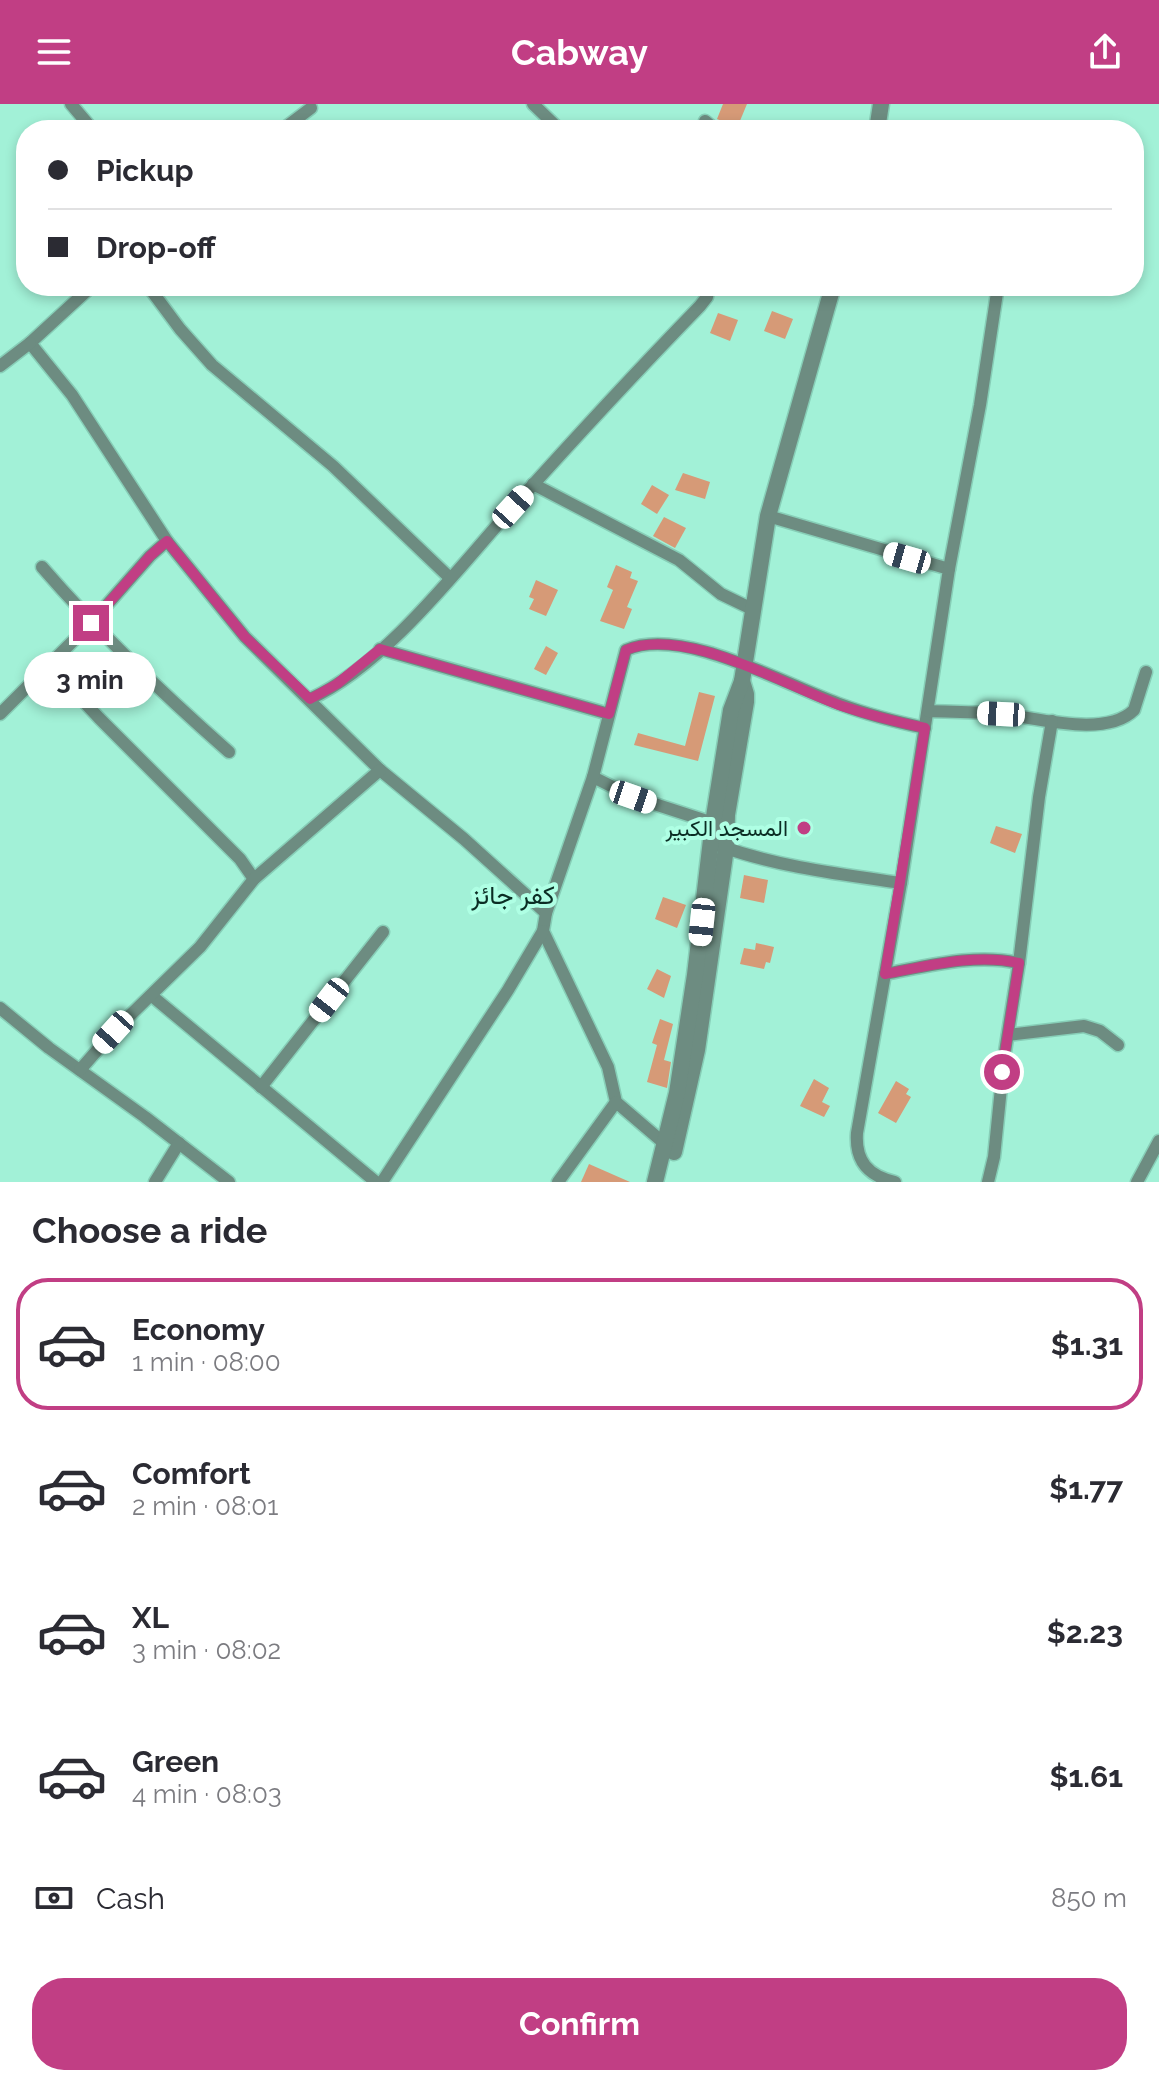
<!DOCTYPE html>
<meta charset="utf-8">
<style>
:root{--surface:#fff;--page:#f7f7f7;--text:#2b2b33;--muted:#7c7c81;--line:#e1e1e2;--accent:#c13e84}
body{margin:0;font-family:Raleway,Vazirmatn,sans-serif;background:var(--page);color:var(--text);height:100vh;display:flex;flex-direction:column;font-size:30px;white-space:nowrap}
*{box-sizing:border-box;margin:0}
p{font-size:26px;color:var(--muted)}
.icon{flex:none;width:44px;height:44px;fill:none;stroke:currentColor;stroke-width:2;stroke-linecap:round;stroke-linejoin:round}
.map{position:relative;height:1078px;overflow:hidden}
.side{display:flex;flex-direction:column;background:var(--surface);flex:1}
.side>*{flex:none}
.top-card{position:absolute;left:16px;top:16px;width:1128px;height:176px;border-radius:32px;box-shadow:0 4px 12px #0003;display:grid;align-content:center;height:176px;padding:0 32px;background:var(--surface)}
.end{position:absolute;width:36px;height:36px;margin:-18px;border:10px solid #c13e84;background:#fff;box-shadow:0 0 0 4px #fff}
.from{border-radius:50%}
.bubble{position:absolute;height:56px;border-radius:28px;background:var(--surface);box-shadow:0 4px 12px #0003;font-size:26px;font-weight:700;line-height:56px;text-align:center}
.car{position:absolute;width:24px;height:48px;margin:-24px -12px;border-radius:10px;box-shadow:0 0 6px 2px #0007;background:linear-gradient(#fff 24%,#345 0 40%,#fff 0 76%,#345 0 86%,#fff 0)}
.top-card b{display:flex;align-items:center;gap:28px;height:76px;font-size:30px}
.top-card b+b{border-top:2px solid var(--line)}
.top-card i{width:20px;height:20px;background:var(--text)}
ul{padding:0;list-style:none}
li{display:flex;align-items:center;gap:24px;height:132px;margin:0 16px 12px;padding:0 16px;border:4px solid transparent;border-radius:32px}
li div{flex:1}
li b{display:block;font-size:30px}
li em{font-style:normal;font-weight:700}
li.on{border-color:var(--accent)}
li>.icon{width:72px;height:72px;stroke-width:1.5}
h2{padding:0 32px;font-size:36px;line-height:96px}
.pay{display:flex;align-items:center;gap:20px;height:88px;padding:0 32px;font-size:30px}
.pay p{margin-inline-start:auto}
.button{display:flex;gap:16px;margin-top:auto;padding:16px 32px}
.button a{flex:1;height:92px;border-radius:32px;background:var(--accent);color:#fff;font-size:32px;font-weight:700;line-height:92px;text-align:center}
header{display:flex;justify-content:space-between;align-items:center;height:104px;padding:0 32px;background:var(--accent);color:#fff;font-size:36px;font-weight:700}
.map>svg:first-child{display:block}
.building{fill:#d69a77}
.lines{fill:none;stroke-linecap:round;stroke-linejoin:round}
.minor-casing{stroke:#87ceb7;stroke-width:15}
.tertiary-casing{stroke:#87ceb7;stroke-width:19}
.minor{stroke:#6d8c81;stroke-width:12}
.tertiary{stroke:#6d8c81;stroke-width:16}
.route{stroke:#c13e84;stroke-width:10}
.poi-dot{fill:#c13e84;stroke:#afffe4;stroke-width:3}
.labels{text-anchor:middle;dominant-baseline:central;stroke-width:8;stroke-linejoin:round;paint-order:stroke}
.poi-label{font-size:22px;fill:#0b2d24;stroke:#afffe4;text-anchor:end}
.quarter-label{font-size:26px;fill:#0b2d24;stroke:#afffe4}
</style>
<header><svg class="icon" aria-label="menu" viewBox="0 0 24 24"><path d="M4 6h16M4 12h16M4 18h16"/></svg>Cabway<svg class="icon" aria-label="share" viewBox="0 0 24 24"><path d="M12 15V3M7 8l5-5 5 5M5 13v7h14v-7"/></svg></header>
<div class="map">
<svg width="1159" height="1078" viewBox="0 0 1159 1078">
<rect width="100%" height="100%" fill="#a2f1d7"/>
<g class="building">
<polygon points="723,0 747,0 737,24 717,15"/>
<polygon points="772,207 793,215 785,235 764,227"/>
<polygon points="718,209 738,216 730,237 710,229"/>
<polygon points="683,369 710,378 705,395 675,386"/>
<polygon points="652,381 669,391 657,410 641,400"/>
<polygon points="664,413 686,424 675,444 653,432"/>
<polygon points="616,461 632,468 630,474 638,477 627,503 632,505 624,525 600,517 613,486 607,483"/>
<polygon points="536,476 558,486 546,512 529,505 534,495 529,493"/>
<polygon points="546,542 558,549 546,571 534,565"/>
<polygon points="699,588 715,592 698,657 634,641 638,629 685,642"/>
<polygon points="996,722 1022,730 1015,749 990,739"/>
<polygon points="744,771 768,776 764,799 740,794"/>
<polygon points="663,793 686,801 677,824 655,815"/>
<polygon points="756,839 774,843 770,859 766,858 764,865 740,860 744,844 755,846"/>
<polygon points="657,865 671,872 664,894 647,885"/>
<polygon points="660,915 673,920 664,956 671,958 667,984 647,978 657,941 652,939"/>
<polygon points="814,975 829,984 822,998 830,1002 824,1013 800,1002"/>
<polygon points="896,977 909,985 906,990 911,993 896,1019 878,1009"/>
<polygon points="589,1060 630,1078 581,1078"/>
</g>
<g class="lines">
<defs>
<g id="minor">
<polyline points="71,0 93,26"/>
<polyline points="533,0 560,26"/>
<polyline points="705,17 716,26"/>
<polyline points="282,26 311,4"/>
<polyline points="92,182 30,239 72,291 167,437 245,533 380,666 464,735 546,809"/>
<polyline points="148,182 180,225 212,261 333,362 450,474"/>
<polyline points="0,262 30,239"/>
<polyline points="533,380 679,456 721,490 752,505"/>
<path d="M768,412L949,465L901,779L857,1029C855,1057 868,1072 895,1078"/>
<path d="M42,463C100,530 163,590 229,648"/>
<polyline points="949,465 980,301 998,182"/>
<polyline points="380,545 609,610"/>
<polyline points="49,560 99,614 240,755 254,775"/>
<path d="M310,595C385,561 458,465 513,403C574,335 636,268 700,202L707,193L709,182"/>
<path d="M928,607C953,608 978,608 1002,610C1038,614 1106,634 1134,606L1146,568"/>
<polyline points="0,610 91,519 150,452 167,437"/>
<polyline points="593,673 633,693 713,719"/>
<path d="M720,742C779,763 839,770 901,779"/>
<path d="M885,870C928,862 975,849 1019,859"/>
<polyline points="152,892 376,1078"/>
<polyline points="0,904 49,944 145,1013 229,1078"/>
<polyline points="1008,931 1084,922 1100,927 1118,941"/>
<polyline points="80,966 113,928 200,843 254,775 380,666"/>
<polyline points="261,983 383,828"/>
<path d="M665,1040L616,998L608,963L543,827L546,809L593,673L626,546C683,521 787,582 842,601C869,611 897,618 925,624"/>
<polyline points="155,1078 179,1039"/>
<polyline points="382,1078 508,886 543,827"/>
<polyline points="558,1078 616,998"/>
<polyline points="988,1078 994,1053 1004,954 1019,859 1039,693 1052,617"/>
<polyline points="1137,1078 1159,1037"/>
</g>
<g id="tertiary">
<polyline points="877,26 881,0"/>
<polyline points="674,1048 697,946 726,744 727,711 746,598 746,590 742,577"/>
<polyline points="655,1078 677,989 695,871 713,719 731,606 742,577 768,412 833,182"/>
</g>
</defs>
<use href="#minor" class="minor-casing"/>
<use href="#tertiary" class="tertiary-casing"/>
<use href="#minor" class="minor"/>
<use href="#tertiary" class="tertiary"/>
</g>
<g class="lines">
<path class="route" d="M91,519L150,452L167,437L245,533L310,595L337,580L380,545L609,610L626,546C684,521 786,582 842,602C869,611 897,618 925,624L885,870C928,862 975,849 1019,859L1002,968"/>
</g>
<circle class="poi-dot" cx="804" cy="724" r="8"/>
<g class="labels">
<g class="poi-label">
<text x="788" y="724">المسجد الكبير</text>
</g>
<g class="quarter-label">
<text x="513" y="791">كفر جائز</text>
</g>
</g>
</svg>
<i class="end from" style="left:1002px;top:968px"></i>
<i class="end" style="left:91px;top:519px"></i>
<div class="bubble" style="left:24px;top:548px;width:132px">3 min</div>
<i class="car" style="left:513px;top:403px;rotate:42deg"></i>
<i class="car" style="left:907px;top:454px;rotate:286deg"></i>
<i class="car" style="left:1001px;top:610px;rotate:273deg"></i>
<i class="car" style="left:633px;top:693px;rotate:109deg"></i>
<i class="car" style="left:702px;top:818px;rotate:186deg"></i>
<i class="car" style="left:329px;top:896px;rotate:218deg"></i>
<i class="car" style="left:113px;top:928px;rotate:222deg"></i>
<div class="top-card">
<b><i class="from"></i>Pickup</b>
<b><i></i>Drop-off</b>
</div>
</div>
<section class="side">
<h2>Choose a ride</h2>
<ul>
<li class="on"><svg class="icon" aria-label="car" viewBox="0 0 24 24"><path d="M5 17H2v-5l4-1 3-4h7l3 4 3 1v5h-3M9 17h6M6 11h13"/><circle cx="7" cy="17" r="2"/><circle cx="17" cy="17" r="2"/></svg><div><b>Economy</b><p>1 min · 08:00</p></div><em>$1.31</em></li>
<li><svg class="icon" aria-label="car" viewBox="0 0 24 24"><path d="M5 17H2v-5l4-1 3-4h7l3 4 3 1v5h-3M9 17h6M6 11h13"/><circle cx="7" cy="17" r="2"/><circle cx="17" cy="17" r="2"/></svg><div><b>Comfort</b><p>2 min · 08:01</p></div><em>$1.77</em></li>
<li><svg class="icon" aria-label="car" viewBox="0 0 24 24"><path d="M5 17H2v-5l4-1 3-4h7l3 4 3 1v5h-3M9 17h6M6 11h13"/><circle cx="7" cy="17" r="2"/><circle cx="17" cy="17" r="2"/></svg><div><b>XL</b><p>3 min · 08:02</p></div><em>$2.23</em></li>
<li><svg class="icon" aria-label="car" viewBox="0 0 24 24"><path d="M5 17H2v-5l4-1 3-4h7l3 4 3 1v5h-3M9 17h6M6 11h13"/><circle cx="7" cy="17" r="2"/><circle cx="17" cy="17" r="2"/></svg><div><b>Green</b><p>4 min · 08:03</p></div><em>$1.61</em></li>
</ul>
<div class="pay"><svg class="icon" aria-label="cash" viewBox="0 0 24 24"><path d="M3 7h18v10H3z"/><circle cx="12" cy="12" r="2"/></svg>Cash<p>850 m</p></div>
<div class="button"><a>Confirm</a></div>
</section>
